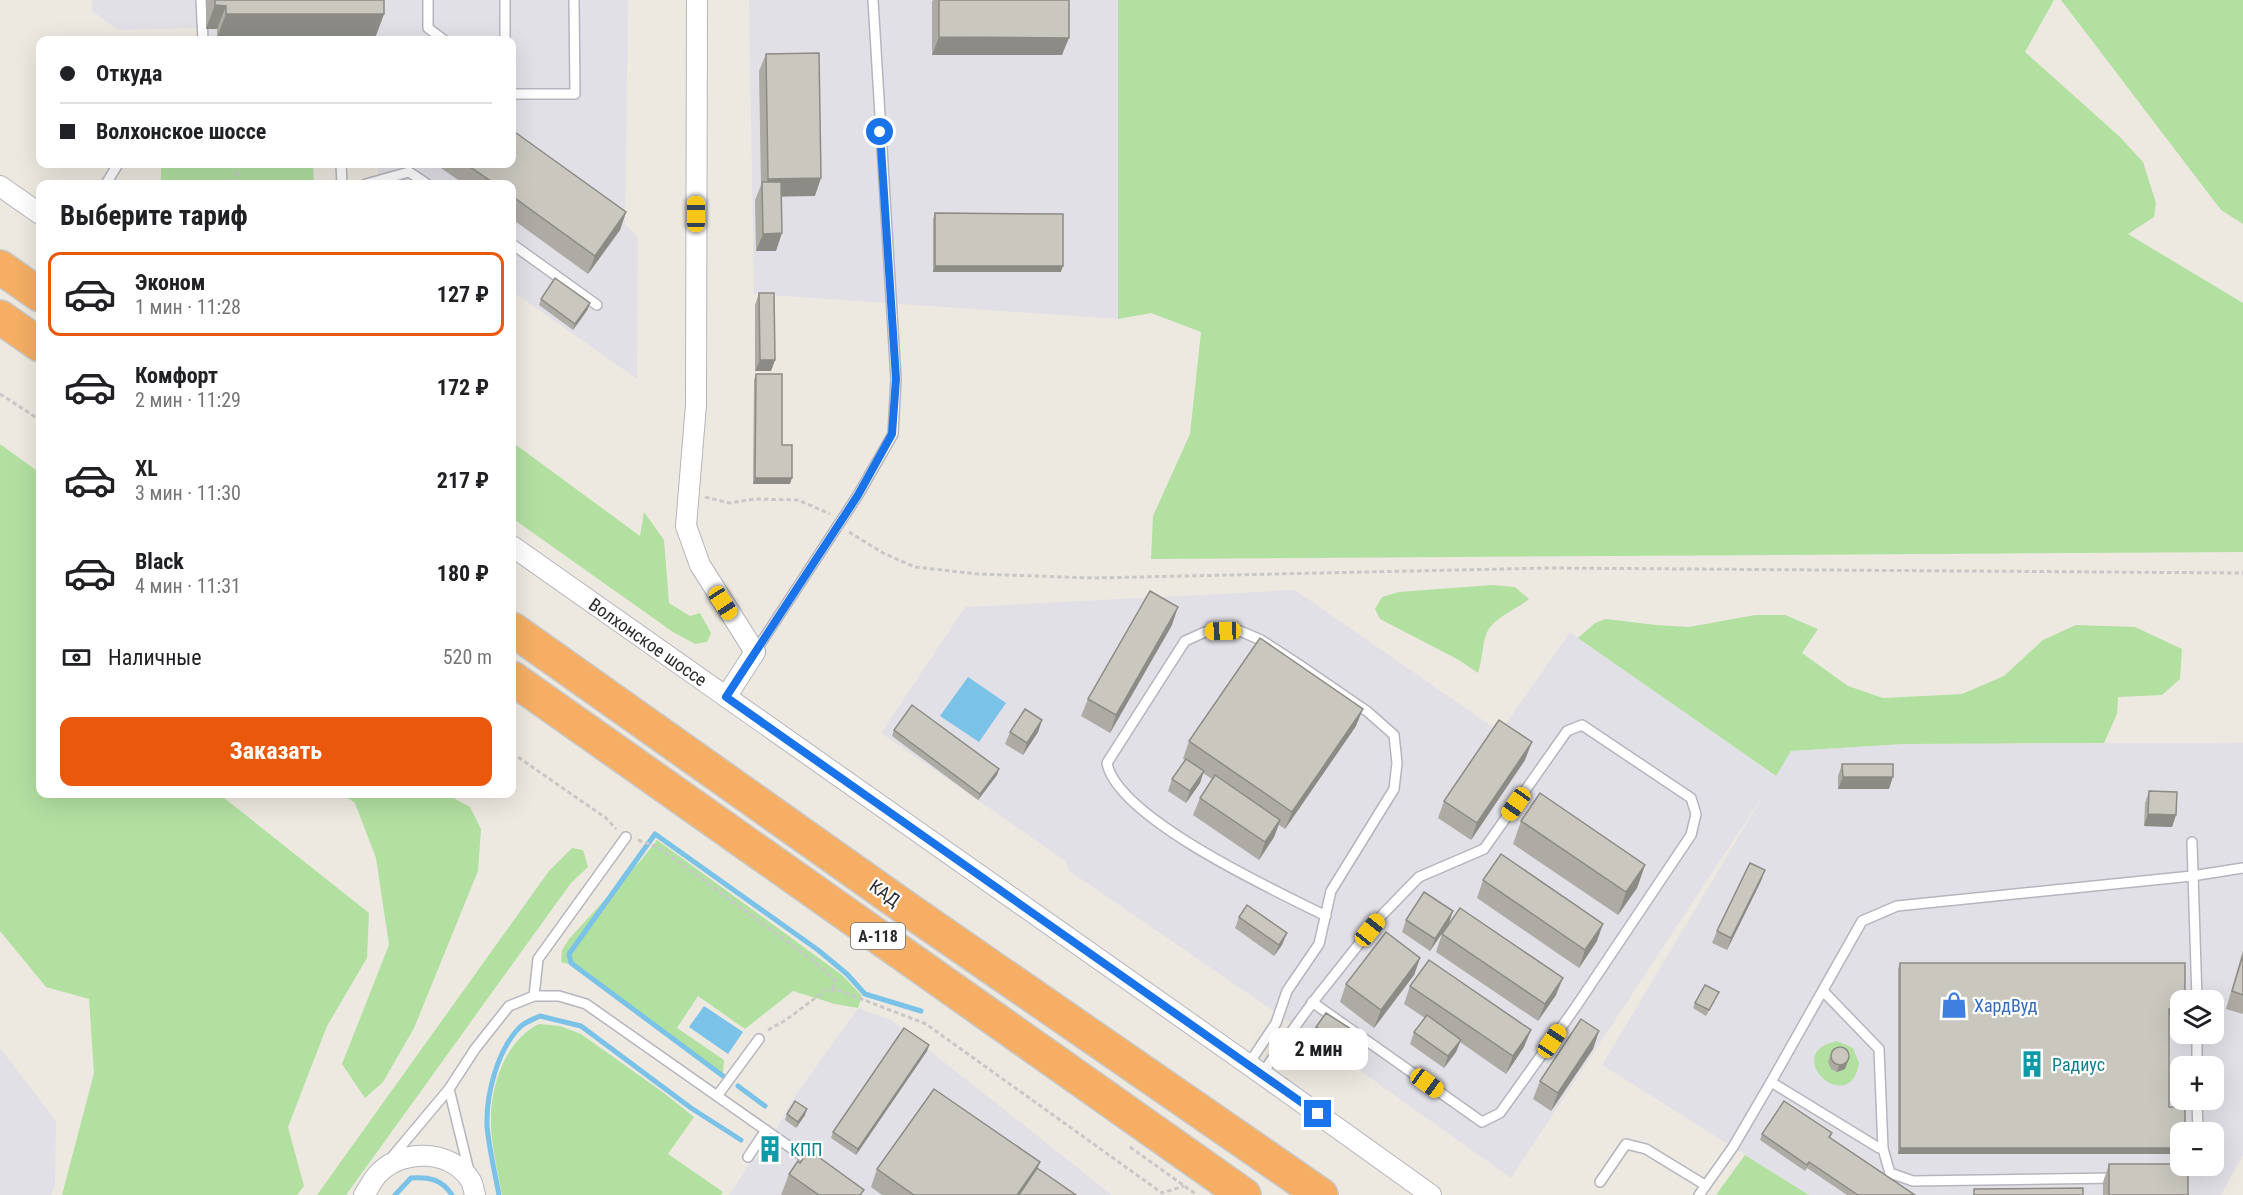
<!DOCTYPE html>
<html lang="ru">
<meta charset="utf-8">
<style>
:root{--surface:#fff;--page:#f6f6f6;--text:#202124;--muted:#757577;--line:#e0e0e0;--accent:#ea580c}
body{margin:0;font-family:"Roboto Condensed",sans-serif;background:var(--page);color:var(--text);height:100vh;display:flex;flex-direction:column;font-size:22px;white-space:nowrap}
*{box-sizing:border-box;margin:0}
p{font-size:20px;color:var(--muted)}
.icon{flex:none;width:33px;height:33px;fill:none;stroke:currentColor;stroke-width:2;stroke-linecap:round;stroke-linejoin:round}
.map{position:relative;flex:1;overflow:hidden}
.panel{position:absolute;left:36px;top:180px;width:480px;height:618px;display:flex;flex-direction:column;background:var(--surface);border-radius:12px;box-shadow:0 6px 24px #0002}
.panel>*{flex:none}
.hud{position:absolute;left:36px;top:36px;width:480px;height:132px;border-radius:12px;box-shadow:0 6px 24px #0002;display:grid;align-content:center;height:132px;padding:0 24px;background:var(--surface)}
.tools{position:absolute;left:2170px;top:990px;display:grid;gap:12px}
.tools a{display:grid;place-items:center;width:54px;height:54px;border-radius:12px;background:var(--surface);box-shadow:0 6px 24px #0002;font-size:30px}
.end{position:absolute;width:27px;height:27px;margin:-14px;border:8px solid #1a73e8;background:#fff;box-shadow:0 0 0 3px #fff}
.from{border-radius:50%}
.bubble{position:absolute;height:42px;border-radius:12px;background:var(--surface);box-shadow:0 6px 24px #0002;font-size:20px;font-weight:700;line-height:42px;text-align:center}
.car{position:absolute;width:18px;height:36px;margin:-18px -9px;border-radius:8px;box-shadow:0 0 4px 2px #0007;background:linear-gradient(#f5c518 24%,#345 0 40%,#f5c518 0 76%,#345 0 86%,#f5c518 0)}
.hud b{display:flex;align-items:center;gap:21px;height:57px;font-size:22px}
.hud b+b{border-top:2px solid var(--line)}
.hud i{width:15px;height:15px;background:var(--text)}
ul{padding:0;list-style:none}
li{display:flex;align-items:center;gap:18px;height:84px;margin:0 12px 9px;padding:0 12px;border:3px solid transparent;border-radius:12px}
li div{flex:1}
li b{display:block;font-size:22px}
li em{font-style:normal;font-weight:700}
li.active{border-color:var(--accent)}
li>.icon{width:54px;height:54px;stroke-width:1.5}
h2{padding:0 24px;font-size:27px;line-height:72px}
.pay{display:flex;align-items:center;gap:15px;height:66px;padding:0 24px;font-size:22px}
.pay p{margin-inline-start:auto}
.action{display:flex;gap:12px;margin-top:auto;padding:12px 24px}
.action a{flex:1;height:69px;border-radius:12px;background:var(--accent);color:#fff;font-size:24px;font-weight:700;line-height:69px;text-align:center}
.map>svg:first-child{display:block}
.industrial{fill:#e2e0e7;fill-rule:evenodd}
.green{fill:#b1e0a1}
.water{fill:#7bc2e8}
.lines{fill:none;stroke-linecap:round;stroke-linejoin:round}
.stream{stroke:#7bc2e8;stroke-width:5}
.lane-casing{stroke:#b4b5bf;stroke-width:12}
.street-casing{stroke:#b4b5bf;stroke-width:22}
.highway-casing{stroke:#c8c8c8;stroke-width:36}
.path{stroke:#c8c8c8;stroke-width:3;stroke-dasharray:4.5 3;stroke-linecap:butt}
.lane{stroke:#fff;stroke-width:9}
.street{stroke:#fff;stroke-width:20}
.highway{stroke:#f5ae64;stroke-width:33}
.wall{fill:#adaba3}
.shaded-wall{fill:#8d8b85}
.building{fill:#c9c7be;stroke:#8d8b85;stroke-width:1.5}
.route{stroke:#1a73e8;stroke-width:8}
.labels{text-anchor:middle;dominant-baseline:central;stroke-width:4.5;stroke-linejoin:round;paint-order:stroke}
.shield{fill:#fff;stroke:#6c6c6c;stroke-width:1.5}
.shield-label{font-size:16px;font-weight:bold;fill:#2d2d2d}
.street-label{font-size:18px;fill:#2d2d2d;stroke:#fff}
.shop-label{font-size:18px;fill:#366cbe;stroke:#fff;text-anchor:start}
.culture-label{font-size:18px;fill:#0d838f;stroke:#fff;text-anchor:start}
</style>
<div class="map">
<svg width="2243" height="1195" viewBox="0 0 2243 1195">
<rect width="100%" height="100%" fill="#ede9e0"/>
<g class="industrial">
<polygon points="92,0 628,0 625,224 638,237 637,379 512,291 512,184 380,184 377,164 512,164 512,40 214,40 194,28 118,30 92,11"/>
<polygon points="749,0 1118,0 1118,319 754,294"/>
<path d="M1295,590L1500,732L1570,632L1775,776L1791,751L1904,744L2243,743V1155L2221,1195H1809L1602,1065L1764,794L1511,1178L1352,1065L1068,870L1067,862L881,733L965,607ZM2181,1000H2214V1034H2181ZM2181,1066H2214V1100H2181ZM2181,1132H2214V1166H2181Z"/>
<polygon points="858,1008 891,1020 1112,1195 729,1195 753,1158 756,1160 773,1134 795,1096"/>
<polygon points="0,1048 56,1121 55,1185 51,1195 0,1195"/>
</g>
<g class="green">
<polygon points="1118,0 2054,0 2025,52 2120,137 2143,162 2156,203 2154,217 2128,234 2243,303 2243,552 1151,559 1153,516 1190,434 1201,332 1151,313 1118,319"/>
<polygon points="2061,0 2243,0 2243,224 2221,210"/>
<polygon points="161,164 313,164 314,184 161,184"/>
<polygon points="512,442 640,536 644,512 664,540 669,603 690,616 700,613 711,633 707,642 695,644 673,632 512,518"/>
<polygon points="0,444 40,473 40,794 219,794 369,913 367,958 327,1026 288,1127 304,1186 297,1195 62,1195 94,1073 89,999 46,987 0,931"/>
<path d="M1492,585L1515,587L1529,599C1516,610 1492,618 1486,635C1482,647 1482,661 1478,673L1459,660L1380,619L1375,609L1382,597L1399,592Z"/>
<polygon points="1755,615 1785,615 1818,629 1802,653 1848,686 1883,698 1962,694 2004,676 2043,640 2076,625 2135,627 2182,649 2180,679 2162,695 2118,697 2117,714 2104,743 1904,744 1791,751 1776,776 1578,638 1595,623 1606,619 1656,625 1689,627"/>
<polygon points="342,794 446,794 470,807 481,829 478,871 414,1028 383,1082 365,1098 342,1064 389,945 376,858 355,803"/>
<polygon points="657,840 842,975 862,996 858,1008 835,1004 793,991 745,1029 698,996 677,1028 724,1060 723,1073 569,964 561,962 562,950 569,939 642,859"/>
<polygon points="572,848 583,850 588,867 571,883 346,1195 317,1195 549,871"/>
<path d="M539,1024L560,1026L581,1034L664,1093L694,1117L668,1154L723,1192L721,1195H502C498,1173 492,1149 491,1127C489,1089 504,1041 539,1024Z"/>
<path d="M1837,1041L1853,1048L1859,1063C1850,1120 1778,1053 1837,1041Z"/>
<polygon points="1745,1155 1809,1195 1716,1195"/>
</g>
<g class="water">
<polygon points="968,677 1006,703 979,742 940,716"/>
<polygon points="704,1006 743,1032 728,1054 689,1027"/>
</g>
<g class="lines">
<g class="stream">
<polyline points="723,1076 571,963 569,954 655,834 818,950 847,974 865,994 921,1011"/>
<polyline points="738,1086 765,1106"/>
<path d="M395,1195L411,1178C429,1177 442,1179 452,1195"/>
<path d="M499,1195C495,1173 489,1149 487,1126C486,1095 497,1050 520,1027C525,1022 534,1019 540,1016L581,1026L691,1108L741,1140"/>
</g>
<defs>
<g id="lane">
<polyline points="201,0 203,40"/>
<polyline points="428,0 428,28 444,40"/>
<polyline points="505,0 505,40"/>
<polyline points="512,94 575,94 574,0"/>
<polyline points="341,164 342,184"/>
<polyline points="106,184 118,164"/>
<polyline points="366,184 409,172 427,184"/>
<polyline points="512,244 597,305"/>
<polyline points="755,652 858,495 893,434 896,379 873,0"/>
<polyline points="2192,842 2197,1000"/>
<polyline points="534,996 538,959 626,837"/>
<polyline points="2197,1034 2197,1066"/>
<path d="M1248,1065L1276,1023L1287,991L1319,944L1331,891L1394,789L1397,763L1394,735L1368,712L1295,662L1261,640L1240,631L1205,632L1185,641L1107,763C1117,818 1276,891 1326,916"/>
<path d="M1262,1074C1281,1046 1300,1019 1320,993L1382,915L1419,877L1484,849L1567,731L1582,725L1691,798L1696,814L1691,835L1575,1008L1500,1113L1482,1122L1312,1002"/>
<polyline points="1771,1082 1879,1148 1883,1149 1879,1049 1823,991"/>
<polyline points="449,1089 469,1171"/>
<polyline points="717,1096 759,1039"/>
<polyline points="2197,1100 2198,1132"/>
<polyline points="1883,1149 1890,1173 1913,1181 2116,1178"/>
<polyline points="392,1157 449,1089 475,1049 509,1006 534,996 559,996 586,1004 814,1164"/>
<polyline points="748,1157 766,1130"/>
<polyline points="1600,1182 1626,1144 1646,1149 1705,1185"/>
<polyline points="1699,1195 1733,1147 1771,1082 1862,921 1897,906 2192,876 2243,868"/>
</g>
<g id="street">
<polyline points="697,0 696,405 686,526 700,565 755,652 726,697"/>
<polyline points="0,186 40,214"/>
<polyline points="512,546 1262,1074 1431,1195"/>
<path d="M364,1195C369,1188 373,1178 380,1172C404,1148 453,1150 471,1181C473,1185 474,1191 475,1195"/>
</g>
<g id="highway">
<polyline points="0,267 40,295"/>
<polyline points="0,317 40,345"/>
<polyline points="512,629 903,906 1321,1195"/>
<polyline points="512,678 1244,1195"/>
</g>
</defs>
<use href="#lane" class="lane-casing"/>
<use href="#street" class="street-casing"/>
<use href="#highway" class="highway-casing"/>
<g class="path">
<polyline points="236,164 237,184"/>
<polyline points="0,394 40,420"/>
<polyline points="705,497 729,503 755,499 798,500 830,514"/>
<polyline points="849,532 883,553 915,567 978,574 1094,578 1548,568 2243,573"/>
<polyline points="512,753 606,818 616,829"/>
<polyline points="638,840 655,846 669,855 816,963 835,980 833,990"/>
<polyline points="768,1030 786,1020 826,990 833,990 841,991 926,1024 1162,1193 1184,1186"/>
<polyline points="1130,1147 1197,1195"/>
</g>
<use href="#lane" class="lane"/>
<use href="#street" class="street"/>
<use href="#highway" class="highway"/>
</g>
<g class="wall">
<polygon points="206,0 384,0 384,14 375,38 217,37 217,29 206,29"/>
<polygon points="933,0 1069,0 1062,55 932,55 932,2"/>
<polygon points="766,54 815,196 781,196 776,251 756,251 755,200 761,185 759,71"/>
<polygon points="435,164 512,164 626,212 620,230 588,274 512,219 512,184 464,184"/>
<polygon points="935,213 1061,272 933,272 933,219"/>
<polygon points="759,293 775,360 771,371 755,371 755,305"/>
<polygon points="541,299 588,309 573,330 539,305"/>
<polygon points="756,374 782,445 790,484 753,484 754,380"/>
<polygon points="1172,625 1110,733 1081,716 1088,699"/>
<polygon points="1042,720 1038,732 1023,755 1005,744 1010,732"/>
<polygon points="1356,726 1285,829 1279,825 1274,837 1259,860 1193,815 1200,798 1212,779 1203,773 1200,783 1186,803 1168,791 1172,779 1185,760 1183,759 1189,741"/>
<polygon points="894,730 997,775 978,800 892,736"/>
<polygon points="1525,760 1471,840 1438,818 1444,801"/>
<polygon points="1842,764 1889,789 1838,789 1838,776"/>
<polygon points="2149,791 2176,815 2172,827 2144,826 2145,803"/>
<polygon points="1521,821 1645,865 1637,888 1618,915 1513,844"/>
<polygon points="1483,880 1597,941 1579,968 1477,898"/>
<polygon points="1761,881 1727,950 1712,943 1717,931"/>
<polygon points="1239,917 1282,945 1274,956 1235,928"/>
<polygon points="1406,920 1449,923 1430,951 1402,932"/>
<polygon points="1442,934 1556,995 1538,1021 1436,952"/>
<polygon points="2243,950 2243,1014 2226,1009"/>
<polygon points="1420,958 1414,975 1374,1028 1340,1002 1346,984"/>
<polygon points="1900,963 2181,1015 2169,1015 2169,1107 2181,1154 1898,1154 1898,969"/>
<polygon points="1410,986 1524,1047 1506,1074 1460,1042 1456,1052 1444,1068 1410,1044 1414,1032 1425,1018 1404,1004"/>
<polygon points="1719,992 1716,998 1706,1016 1693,1008 1695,1003"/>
<polygon points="1316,1027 1365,1038 1361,1050 1352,1065 1312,1039"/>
<polygon points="1599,1031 1593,1049 1551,1111 1533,1099 1540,1081"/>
<polygon points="929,1045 927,1051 856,1155 831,1138 833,1132"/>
<polygon points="1832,1050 1845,1069 1837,1072 1831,1069 1828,1062"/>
<polygon points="787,1114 805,1115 796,1128 785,1120"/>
<polygon points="1832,1133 1830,1138 1915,1195 1847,1195 1807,1168 1805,1171 1760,1140 1762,1134"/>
<polygon points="780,1140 778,1146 770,1158 761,1152 763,1146"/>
<polygon points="2109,1164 2188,1195 2103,1195 2103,1182"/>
<polygon points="1037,1168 1076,1195 882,1195 871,1187 877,1169"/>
<polygon points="789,1174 862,1195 781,1195"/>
</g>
<g class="shaded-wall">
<polygon points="215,5 226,6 217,29 206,29"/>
<polygon points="226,14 384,14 375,38 217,37"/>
<polygon points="939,37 1069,38 1062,55 932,55"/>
<polygon points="821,178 815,196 762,197 762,194 768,179"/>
<polygon points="626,212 620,230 588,274 595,256"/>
<polygon points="782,233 776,251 756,251 763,234"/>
<polygon points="935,266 1063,266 1061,272 933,272"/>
<polygon points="590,303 588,309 573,330 575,324"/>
<polygon points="760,360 775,360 771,371 755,371"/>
<polygon points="755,478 792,478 790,484 753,484"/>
<polygon points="1178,607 1172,625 1110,733 1116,715"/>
<polygon points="1363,709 1356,726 1285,829 1292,812"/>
<polygon points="1042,720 1038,732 1023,755 1027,743"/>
<polygon points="1532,742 1525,760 1471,840 1477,823"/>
<polygon points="999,769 997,775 978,800 980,794"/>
<polygon points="1204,771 1200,783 1186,803 1190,791"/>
<polygon points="1843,777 1893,777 1889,789 1838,789"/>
<polygon points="2148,814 2176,815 2172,827 2144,826"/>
<polygon points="1280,820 1274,837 1259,860 1265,842"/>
<polygon points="1645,865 1637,888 1618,915 1626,892"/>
<polygon points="1765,870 1761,881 1727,950 1731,938"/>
<polygon points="1453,911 1449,923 1430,951 1435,939"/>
<polygon points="1603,924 1597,941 1579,968 1585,950"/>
<polygon points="1287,933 1282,945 1274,956 1279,945"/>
<polygon points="1420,958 1414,975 1374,1028 1381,1010"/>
<polygon points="1563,978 1556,995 1538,1021 1545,1004"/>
<polygon points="2169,1009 2181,1009 2181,1015 2167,1015"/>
<polygon points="1531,1030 1524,1047 1506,1074 1513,1056"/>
<polygon points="1599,1031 1593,1049 1551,1111 1558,1093"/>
<polygon points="1365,1038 1361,1050 1352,1065 1356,1053"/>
<polygon points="1461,1040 1456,1052 1444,1068 1448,1056"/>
<polygon points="929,1045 927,1051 856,1155 858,1149"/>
<polygon points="1850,1056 1845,1069 1837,1072 1839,1066"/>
<polygon points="807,1109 805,1115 796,1128 798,1122"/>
<polygon points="780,1140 778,1146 770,1158 772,1152"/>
<polygon points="1900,1148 2181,1148 2181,1154 1898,1154"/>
<polygon points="1040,1162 1033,1180 1023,1195 1017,1195"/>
</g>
<g class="building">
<polygon points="215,0 384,0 384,14 226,14 226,6 215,5"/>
<polygon points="939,0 1069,0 1069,38 939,37"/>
<polygon points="819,53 821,178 768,179 766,54"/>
<polygon points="512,130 626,212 595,256 512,196 512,184 495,184 466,164 512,164"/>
<polygon points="762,182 781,182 782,233 763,234"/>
<polygon points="935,213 1063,214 1063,266 935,266"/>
<polygon points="555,278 590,303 575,324 541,299"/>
<polygon points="759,293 774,293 775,360 760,360"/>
<polygon points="756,374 782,374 782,445 792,445 792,478 755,478"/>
<polygon points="1150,591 1178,607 1116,715 1088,699"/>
<polygon points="1260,638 1363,709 1292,812 1189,741"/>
<polygon points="912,705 999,769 980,794 894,730"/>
<polygon points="1025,709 1042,720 1027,743 1010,732"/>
<polygon points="1499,720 1532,742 1477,823 1444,801"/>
<polygon points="1186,759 1204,771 1190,791 1172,779"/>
<polygon points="1842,764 1893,764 1893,777 1843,777"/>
<polygon points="1215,775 1280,820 1265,842 1200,798"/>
<polygon points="2149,791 2177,792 2176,815 2148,814"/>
<polygon points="1540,793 1645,865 1626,892 1521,821"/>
<polygon points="1501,854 1603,924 1585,950 1483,880"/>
<polygon points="1750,863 1765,870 1731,938 1717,931"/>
<polygon points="1424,892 1453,911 1435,939 1406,920"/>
<polygon points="1247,905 1287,933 1279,945 1239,917"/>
<polygon points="1460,908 1563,978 1545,1004 1442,934"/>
<polygon points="1386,932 1420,958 1381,1010 1346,984"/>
<polygon points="2243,955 2243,995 2232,991"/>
<polygon points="1429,960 1531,1030 1513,1056 1410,986"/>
<polygon points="1900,963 2185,963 2185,1000 2181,1000 2181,1009 2169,1009 2169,1107 2185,1107 2185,1132 2181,1132 2181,1148 1900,1148"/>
<polygon points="1705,985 1719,992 1709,1010 1695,1003"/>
<polygon points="1326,1013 1365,1038 1356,1053 1316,1027"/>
<polygon points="1427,1015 1461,1040 1448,1056 1414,1032"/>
<polygon points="1581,1019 1599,1031 1558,1093 1540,1081"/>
<polygon points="904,1028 929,1045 858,1149 833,1132"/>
<circle cx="1840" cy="1056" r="9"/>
<polygon points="934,1089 1040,1162 1017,1195 914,1195 877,1169"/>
<polygon points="795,1101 807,1109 798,1122 787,1114"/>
<polygon points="1784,1101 1832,1133 1829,1137 1915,1195 1858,1195 1809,1162 1807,1165 1762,1134"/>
<polygon points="771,1134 780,1140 772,1152 763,1146"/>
<polygon points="809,1150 864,1190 860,1195 819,1195 789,1174 798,1161 800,1163"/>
<polygon points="2109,1164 2181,1164 2181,1166 2188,1166 2188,1195 2109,1195"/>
<polygon points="1037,1168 1076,1195 1019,1195"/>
<polygon points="2083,1188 2083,1195 1974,1195 1974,1189"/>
</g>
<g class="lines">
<polyline class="route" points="880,132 896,379 892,434 858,495 726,697 1318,1114"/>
</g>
<defs>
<symbol id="shop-bare" viewBox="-9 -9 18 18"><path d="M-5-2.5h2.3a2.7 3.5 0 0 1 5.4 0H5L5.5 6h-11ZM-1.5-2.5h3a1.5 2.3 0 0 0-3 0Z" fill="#3f7fe0" stroke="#fff" stroke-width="2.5" paint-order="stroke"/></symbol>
<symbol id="building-bare" viewBox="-9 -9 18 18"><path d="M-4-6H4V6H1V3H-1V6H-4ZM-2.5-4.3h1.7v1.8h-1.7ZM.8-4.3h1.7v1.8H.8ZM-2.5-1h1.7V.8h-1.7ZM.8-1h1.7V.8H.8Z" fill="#0f9aa8" stroke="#fff" stroke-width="2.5" paint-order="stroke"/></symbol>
</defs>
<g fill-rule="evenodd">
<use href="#shop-bare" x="1935" y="986" width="38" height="38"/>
<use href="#building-bare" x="2013" y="1045" width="38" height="38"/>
<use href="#building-bare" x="751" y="1130" width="38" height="38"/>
</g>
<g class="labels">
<rect class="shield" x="851" y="923" width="54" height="26" rx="4.5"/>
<g class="shield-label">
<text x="878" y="936">А-118</text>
</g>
<g class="street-label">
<text transform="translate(648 642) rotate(35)">Волхонское шоссе</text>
<text transform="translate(885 893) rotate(35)">КАД</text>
</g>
<g class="shop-label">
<text x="1974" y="1005">ХардВуд</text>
</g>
<g class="culture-label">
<text x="2052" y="1064">Радиус</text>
<text x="790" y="1149">КПП</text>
</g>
</g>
</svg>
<div class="tools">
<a><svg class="icon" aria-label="layers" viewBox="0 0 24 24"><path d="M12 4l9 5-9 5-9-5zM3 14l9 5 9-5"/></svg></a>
<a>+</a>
<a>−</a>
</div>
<i class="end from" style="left:880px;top:132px"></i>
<i class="end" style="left:1318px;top:1114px"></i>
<div class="bubble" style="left:1269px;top:1028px;width:99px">2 мин</div>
<i class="car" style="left:696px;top:214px;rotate:0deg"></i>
<i class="car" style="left:723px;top:603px;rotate:147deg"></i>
<i class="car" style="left:1223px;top:631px;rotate:268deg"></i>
<i class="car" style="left:1516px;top:804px;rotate:215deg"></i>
<i class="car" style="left:1370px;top:930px;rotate:39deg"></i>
<i class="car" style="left:1552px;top:1041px;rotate:34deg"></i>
<i class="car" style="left:1427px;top:1083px;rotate:126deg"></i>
<div class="hud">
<b><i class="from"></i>Откуда</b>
<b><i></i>Волхонское шоссе</b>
</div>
<section class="panel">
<h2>Выберите тариф</h2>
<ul>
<li class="active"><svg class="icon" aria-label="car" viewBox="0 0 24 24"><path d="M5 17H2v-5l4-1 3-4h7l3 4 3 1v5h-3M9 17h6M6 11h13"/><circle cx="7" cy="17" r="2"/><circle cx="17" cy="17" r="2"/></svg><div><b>Эконом</b><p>1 мин · 11:28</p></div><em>127 ₽</em></li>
<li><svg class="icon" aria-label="car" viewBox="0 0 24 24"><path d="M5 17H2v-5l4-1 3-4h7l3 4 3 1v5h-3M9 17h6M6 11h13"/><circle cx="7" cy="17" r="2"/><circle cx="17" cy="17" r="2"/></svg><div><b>Комфорт</b><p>2 мин · 11:29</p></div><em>172 ₽</em></li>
<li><svg class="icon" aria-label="car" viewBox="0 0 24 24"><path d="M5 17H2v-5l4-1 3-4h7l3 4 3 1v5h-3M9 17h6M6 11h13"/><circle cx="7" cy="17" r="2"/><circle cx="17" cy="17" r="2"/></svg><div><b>XL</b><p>3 мин · 11:30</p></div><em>217 ₽</em></li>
<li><svg class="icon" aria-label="car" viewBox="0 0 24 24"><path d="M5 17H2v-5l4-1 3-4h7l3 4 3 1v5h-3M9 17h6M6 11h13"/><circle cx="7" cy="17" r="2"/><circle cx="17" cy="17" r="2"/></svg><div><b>Black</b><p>4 мин · 11:31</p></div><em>180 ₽</em></li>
</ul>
<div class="pay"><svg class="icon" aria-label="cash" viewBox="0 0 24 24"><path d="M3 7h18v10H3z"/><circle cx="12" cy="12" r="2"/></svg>Наличные<p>520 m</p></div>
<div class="action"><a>Заказать</a></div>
</section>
</div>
